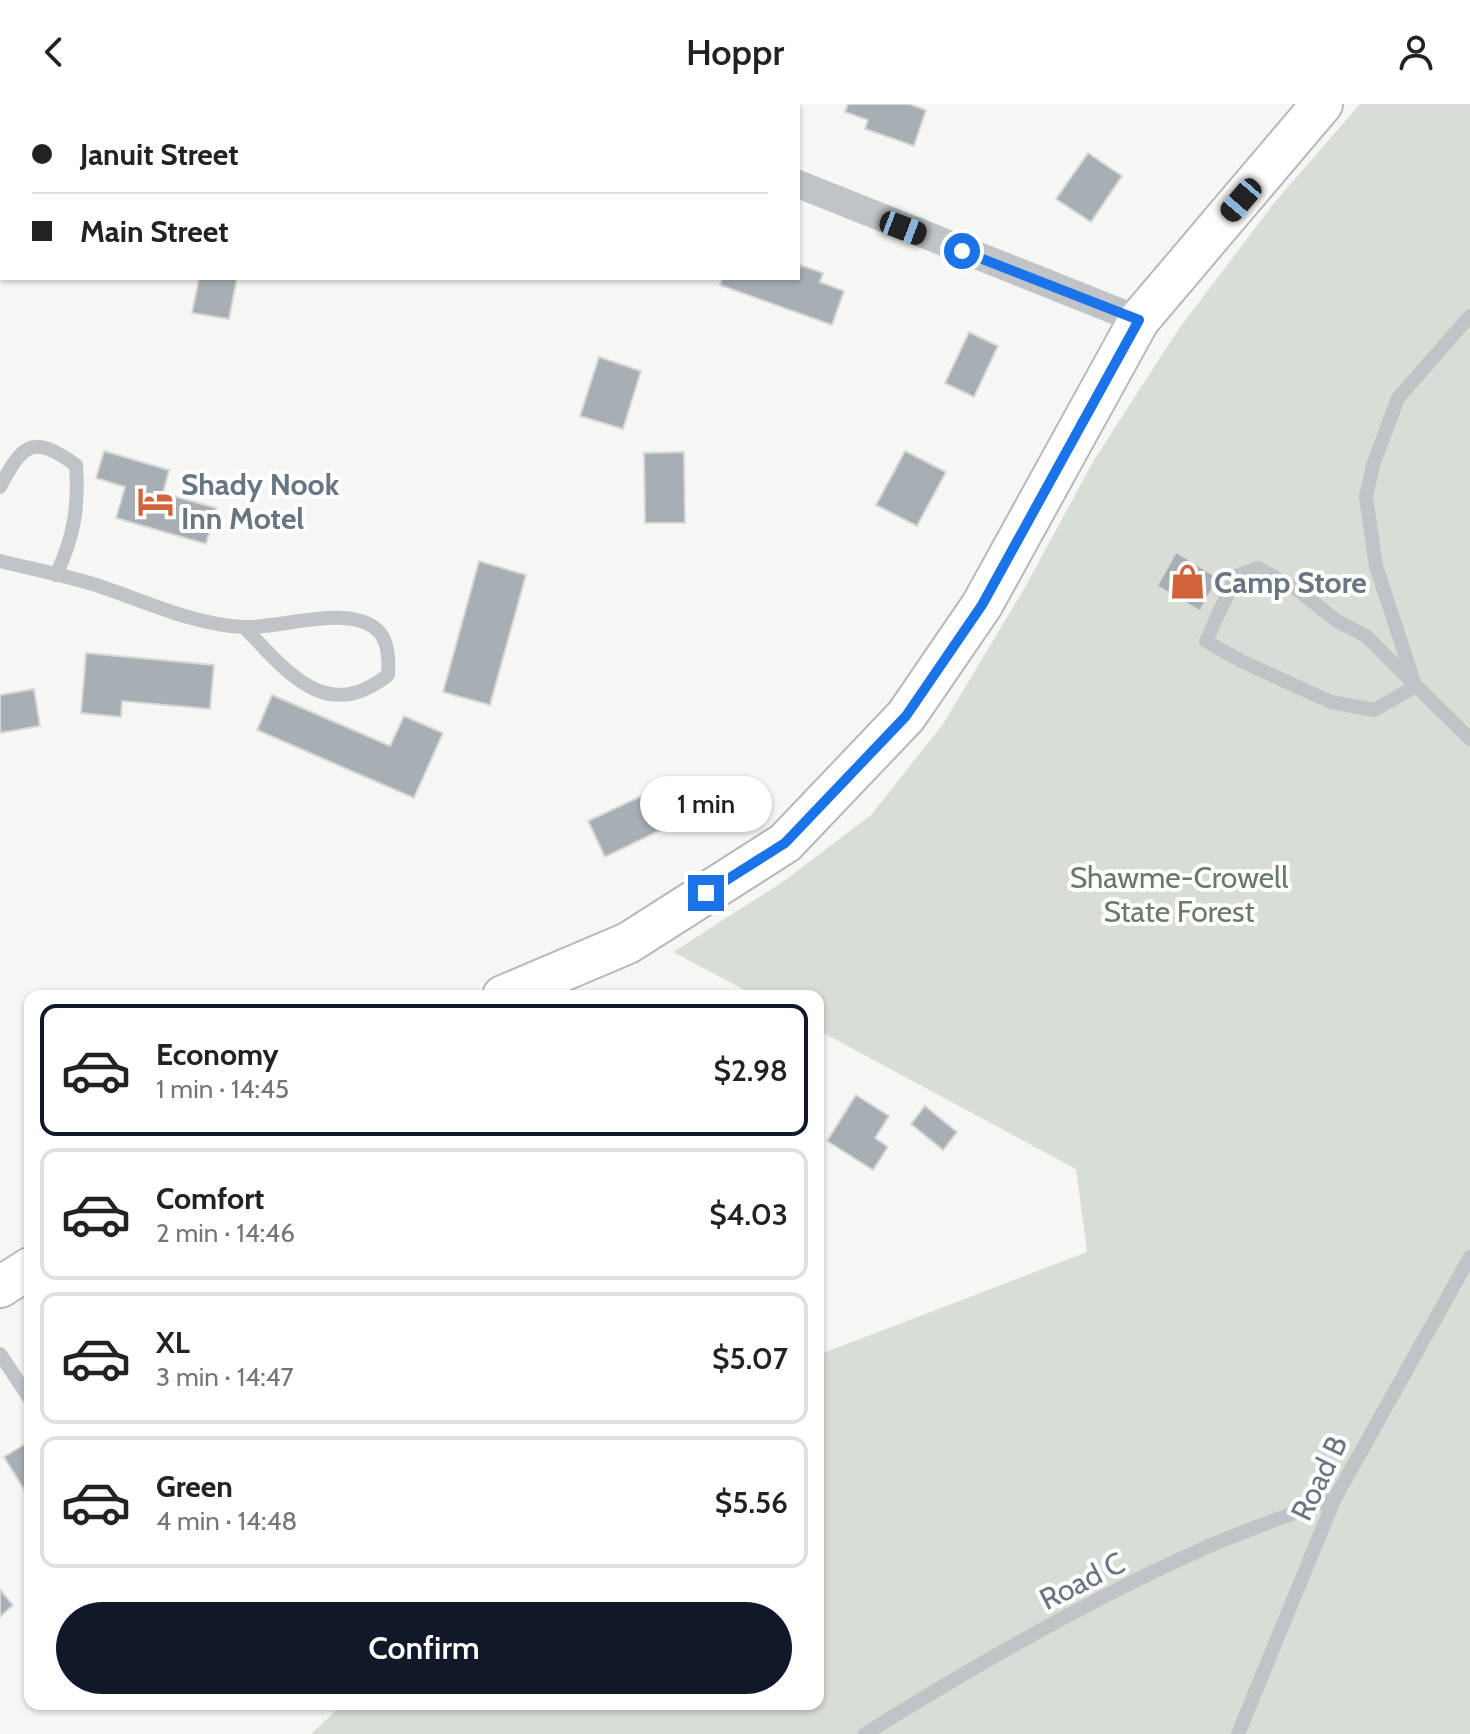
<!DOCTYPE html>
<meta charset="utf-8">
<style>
:root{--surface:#fff;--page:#f6f6f6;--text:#222;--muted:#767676;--line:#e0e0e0;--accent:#111827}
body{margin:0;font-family:Cabin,sans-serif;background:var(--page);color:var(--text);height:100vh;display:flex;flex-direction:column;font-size:30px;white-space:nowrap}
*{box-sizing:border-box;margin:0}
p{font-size:26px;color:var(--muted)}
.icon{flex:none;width:44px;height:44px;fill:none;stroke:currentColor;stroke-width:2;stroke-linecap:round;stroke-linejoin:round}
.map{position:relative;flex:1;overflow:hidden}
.sheet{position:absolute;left:24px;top:886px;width:800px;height:720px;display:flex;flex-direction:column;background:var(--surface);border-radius:16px;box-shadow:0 2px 6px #0004}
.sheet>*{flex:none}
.banner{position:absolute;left:0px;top:0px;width:800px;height:176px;box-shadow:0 2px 6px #0004;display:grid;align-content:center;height:176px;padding:0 32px;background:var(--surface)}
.end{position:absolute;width:36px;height:36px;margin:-18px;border:10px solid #1a73e8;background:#fff;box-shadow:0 0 0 4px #fff}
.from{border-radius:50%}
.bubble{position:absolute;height:56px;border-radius:28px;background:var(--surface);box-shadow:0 2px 6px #0004;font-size:26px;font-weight:600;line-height:56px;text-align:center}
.car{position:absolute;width:24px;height:48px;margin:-24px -12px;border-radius:10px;box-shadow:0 0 6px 2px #0007;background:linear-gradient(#222 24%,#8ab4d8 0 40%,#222 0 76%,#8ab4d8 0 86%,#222 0)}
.banner b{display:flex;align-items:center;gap:28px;height:76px;font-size:30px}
.banner b+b{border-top:2px solid var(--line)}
.banner i{width:20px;height:20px;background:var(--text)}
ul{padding:14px 0 0;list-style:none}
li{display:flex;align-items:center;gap:24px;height:132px;margin:0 16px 12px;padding:0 16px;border:4px solid var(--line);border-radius:16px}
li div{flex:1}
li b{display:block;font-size:30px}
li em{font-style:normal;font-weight:600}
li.on{border-color:var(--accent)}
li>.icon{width:72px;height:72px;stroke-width:1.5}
.cta{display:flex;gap:16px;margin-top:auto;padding:16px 32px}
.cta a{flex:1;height:92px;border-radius:48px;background:var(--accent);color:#fff;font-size:32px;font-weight:600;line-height:92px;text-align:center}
header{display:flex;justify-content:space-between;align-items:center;height:104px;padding:0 32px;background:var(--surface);font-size:36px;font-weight:600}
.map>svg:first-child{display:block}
.green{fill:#d8ddd5}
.building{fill:#a8afb4;stroke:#d8d8d6;stroke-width:2}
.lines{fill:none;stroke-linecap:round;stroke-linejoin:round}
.secondary-casing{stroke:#b5b9bd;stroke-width:44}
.lane{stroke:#c0c4c7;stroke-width:14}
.street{stroke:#c0c4c7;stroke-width:28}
.secondary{stroke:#fff;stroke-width:40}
.route{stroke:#1a73e8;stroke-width:10}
.labels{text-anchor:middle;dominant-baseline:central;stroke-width:8;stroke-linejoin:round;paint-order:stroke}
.poi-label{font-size:30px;font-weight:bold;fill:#697682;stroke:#fff;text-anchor:start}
.park-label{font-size:30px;fill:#6a7a67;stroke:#fff}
.street-label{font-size:30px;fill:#697682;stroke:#fff}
</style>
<header><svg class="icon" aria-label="back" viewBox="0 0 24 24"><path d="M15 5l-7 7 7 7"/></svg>Hoppr<svg class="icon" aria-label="person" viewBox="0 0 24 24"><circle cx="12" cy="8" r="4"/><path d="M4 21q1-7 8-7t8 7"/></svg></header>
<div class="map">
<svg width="1470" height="1630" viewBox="0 0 1470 1630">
<rect width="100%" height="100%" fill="#f6f7f4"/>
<polygon class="green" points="1360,0 1470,0 1470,1630 311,1630 343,1600 818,1600 818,1251 1087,1148 1076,1065 818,926 818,892 756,892 673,848 784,777 871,711 943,620 1024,485 1094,356 1178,226 1274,99"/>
<g class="building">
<polygon points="848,0 909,0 926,6 914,42 865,25 868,16 845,8"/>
<polygon points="1088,49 1122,72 1091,118 1056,95"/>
<polygon points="800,161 823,169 820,178 844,187 832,221 720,181 722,174 798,174"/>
<polygon points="199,174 237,174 229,215 192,209"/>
<polygon points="969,228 998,242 974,293 945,279"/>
<polygon points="599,253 641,267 623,325 580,312"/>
<polygon points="104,347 169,366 163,389 216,404 206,440 116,414 125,383 96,374"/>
<polygon points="905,347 946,368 917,422 876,401"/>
<polygon points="684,348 685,419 645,419 644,349"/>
<polygon points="1176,448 1218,474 1200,507 1157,482"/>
<polygon points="479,457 526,471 490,601 443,588"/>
<polygon points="86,549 214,561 210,605 122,597 121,613 81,609"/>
<polygon points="34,585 40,622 0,629 0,591"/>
<polygon points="272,591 390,642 404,612 443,629 414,694 257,626"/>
<polygon points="669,679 686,714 605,753 588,717"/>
<polygon points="856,991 889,1012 875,1034 888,1043 873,1066 827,1037"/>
<polygon points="925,1002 957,1028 943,1046 911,1020"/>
<polygon points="30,1337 30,1395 4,1353"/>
<polygon points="0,1486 13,1501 0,1513"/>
</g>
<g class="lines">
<defs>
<g id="secondary">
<polyline points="503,892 628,839 785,739 906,612 982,501 1139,216 1322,0"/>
<polyline points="0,1183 30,1164"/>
</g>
</defs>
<use href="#secondary" class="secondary-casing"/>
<g class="lane">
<polyline points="257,2 258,0"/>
<path d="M0,383C23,339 33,330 76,361C79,403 74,433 56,471"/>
<path d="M0,457C32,465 65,471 96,481C145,497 191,520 243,523C280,525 346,500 376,525C389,535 389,557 388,571C325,621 286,566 244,523"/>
<polyline points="1414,578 1376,462 1366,393 1373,361 1398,294 1470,212"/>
<polyline points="1416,582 1374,606 1331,598 1241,557 1206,537 1236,472 1258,464 1298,486 1337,517 1366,532 1470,635"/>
<polyline points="0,1250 30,1295"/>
<path d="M865,1630C975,1561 1090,1495 1209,1442C1250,1424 1293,1410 1335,1394"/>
<polyline points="1238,1630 1335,1394 1470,1153"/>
</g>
<g class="street">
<polyline points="661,0 662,2"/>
<polyline points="798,80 1139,216"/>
</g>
<use href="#secondary" class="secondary"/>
</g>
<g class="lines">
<polyline class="route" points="706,789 785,739 906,612 982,501 1139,216 962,147"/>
</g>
<defs>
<symbol id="hotel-bare" viewBox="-9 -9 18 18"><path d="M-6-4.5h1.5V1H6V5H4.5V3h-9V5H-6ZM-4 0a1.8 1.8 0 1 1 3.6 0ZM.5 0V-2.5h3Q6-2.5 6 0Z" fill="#d1633a" stroke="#fff" stroke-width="2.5" paint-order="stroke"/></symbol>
<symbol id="shop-bare" viewBox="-9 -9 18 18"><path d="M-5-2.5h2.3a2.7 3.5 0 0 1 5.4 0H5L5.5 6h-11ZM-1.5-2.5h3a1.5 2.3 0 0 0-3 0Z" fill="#d1633a" stroke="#fff" stroke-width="2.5" paint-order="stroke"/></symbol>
</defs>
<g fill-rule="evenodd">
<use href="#hotel-bare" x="130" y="372" width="51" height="51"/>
<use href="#shop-bare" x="1162" y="452" width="51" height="51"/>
</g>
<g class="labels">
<g class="poi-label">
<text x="181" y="380">Shady Nook<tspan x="181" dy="34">Inn Motel</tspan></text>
<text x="1214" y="478">Camp Store</text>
</g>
<g class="park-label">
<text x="1179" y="773">Shawme-Crowell<tspan x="1179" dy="34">State Forest</tspan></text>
</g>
<g class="street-label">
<text transform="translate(1319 1374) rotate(-64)">Road B</text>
<text transform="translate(1082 1477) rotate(-27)">Road C</text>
</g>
</g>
</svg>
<i class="end from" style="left:962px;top:147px"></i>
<i class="end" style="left:706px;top:789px"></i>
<div class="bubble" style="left:640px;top:672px;width:132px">1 min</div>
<i class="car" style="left:1241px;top:96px;rotate:221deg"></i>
<i class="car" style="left:903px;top:124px;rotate:111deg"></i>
<div class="banner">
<b><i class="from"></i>Januit Street</b>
<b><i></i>Main Street</b>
</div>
<section class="sheet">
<ul>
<li class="on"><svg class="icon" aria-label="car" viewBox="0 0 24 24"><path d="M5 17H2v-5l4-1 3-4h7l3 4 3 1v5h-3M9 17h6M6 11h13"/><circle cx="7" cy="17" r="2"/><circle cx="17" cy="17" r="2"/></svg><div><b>Economy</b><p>1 min · 14:45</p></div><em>$2.98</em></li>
<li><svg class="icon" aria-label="car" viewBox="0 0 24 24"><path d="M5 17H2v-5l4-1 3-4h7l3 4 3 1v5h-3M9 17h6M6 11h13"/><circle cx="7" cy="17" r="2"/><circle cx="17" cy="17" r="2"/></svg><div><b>Comfort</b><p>2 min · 14:46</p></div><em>$4.03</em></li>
<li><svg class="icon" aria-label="car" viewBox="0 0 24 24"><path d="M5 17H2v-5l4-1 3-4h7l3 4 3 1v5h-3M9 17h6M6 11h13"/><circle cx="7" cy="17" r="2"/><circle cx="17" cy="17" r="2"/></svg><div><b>XL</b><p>3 min · 14:47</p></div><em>$5.07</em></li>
<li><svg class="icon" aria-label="car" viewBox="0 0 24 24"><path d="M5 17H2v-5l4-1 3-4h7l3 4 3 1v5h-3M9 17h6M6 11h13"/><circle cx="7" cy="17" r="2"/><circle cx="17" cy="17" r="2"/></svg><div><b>Green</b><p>4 min · 14:48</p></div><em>$5.56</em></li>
</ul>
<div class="cta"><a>Confirm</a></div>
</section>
</div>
